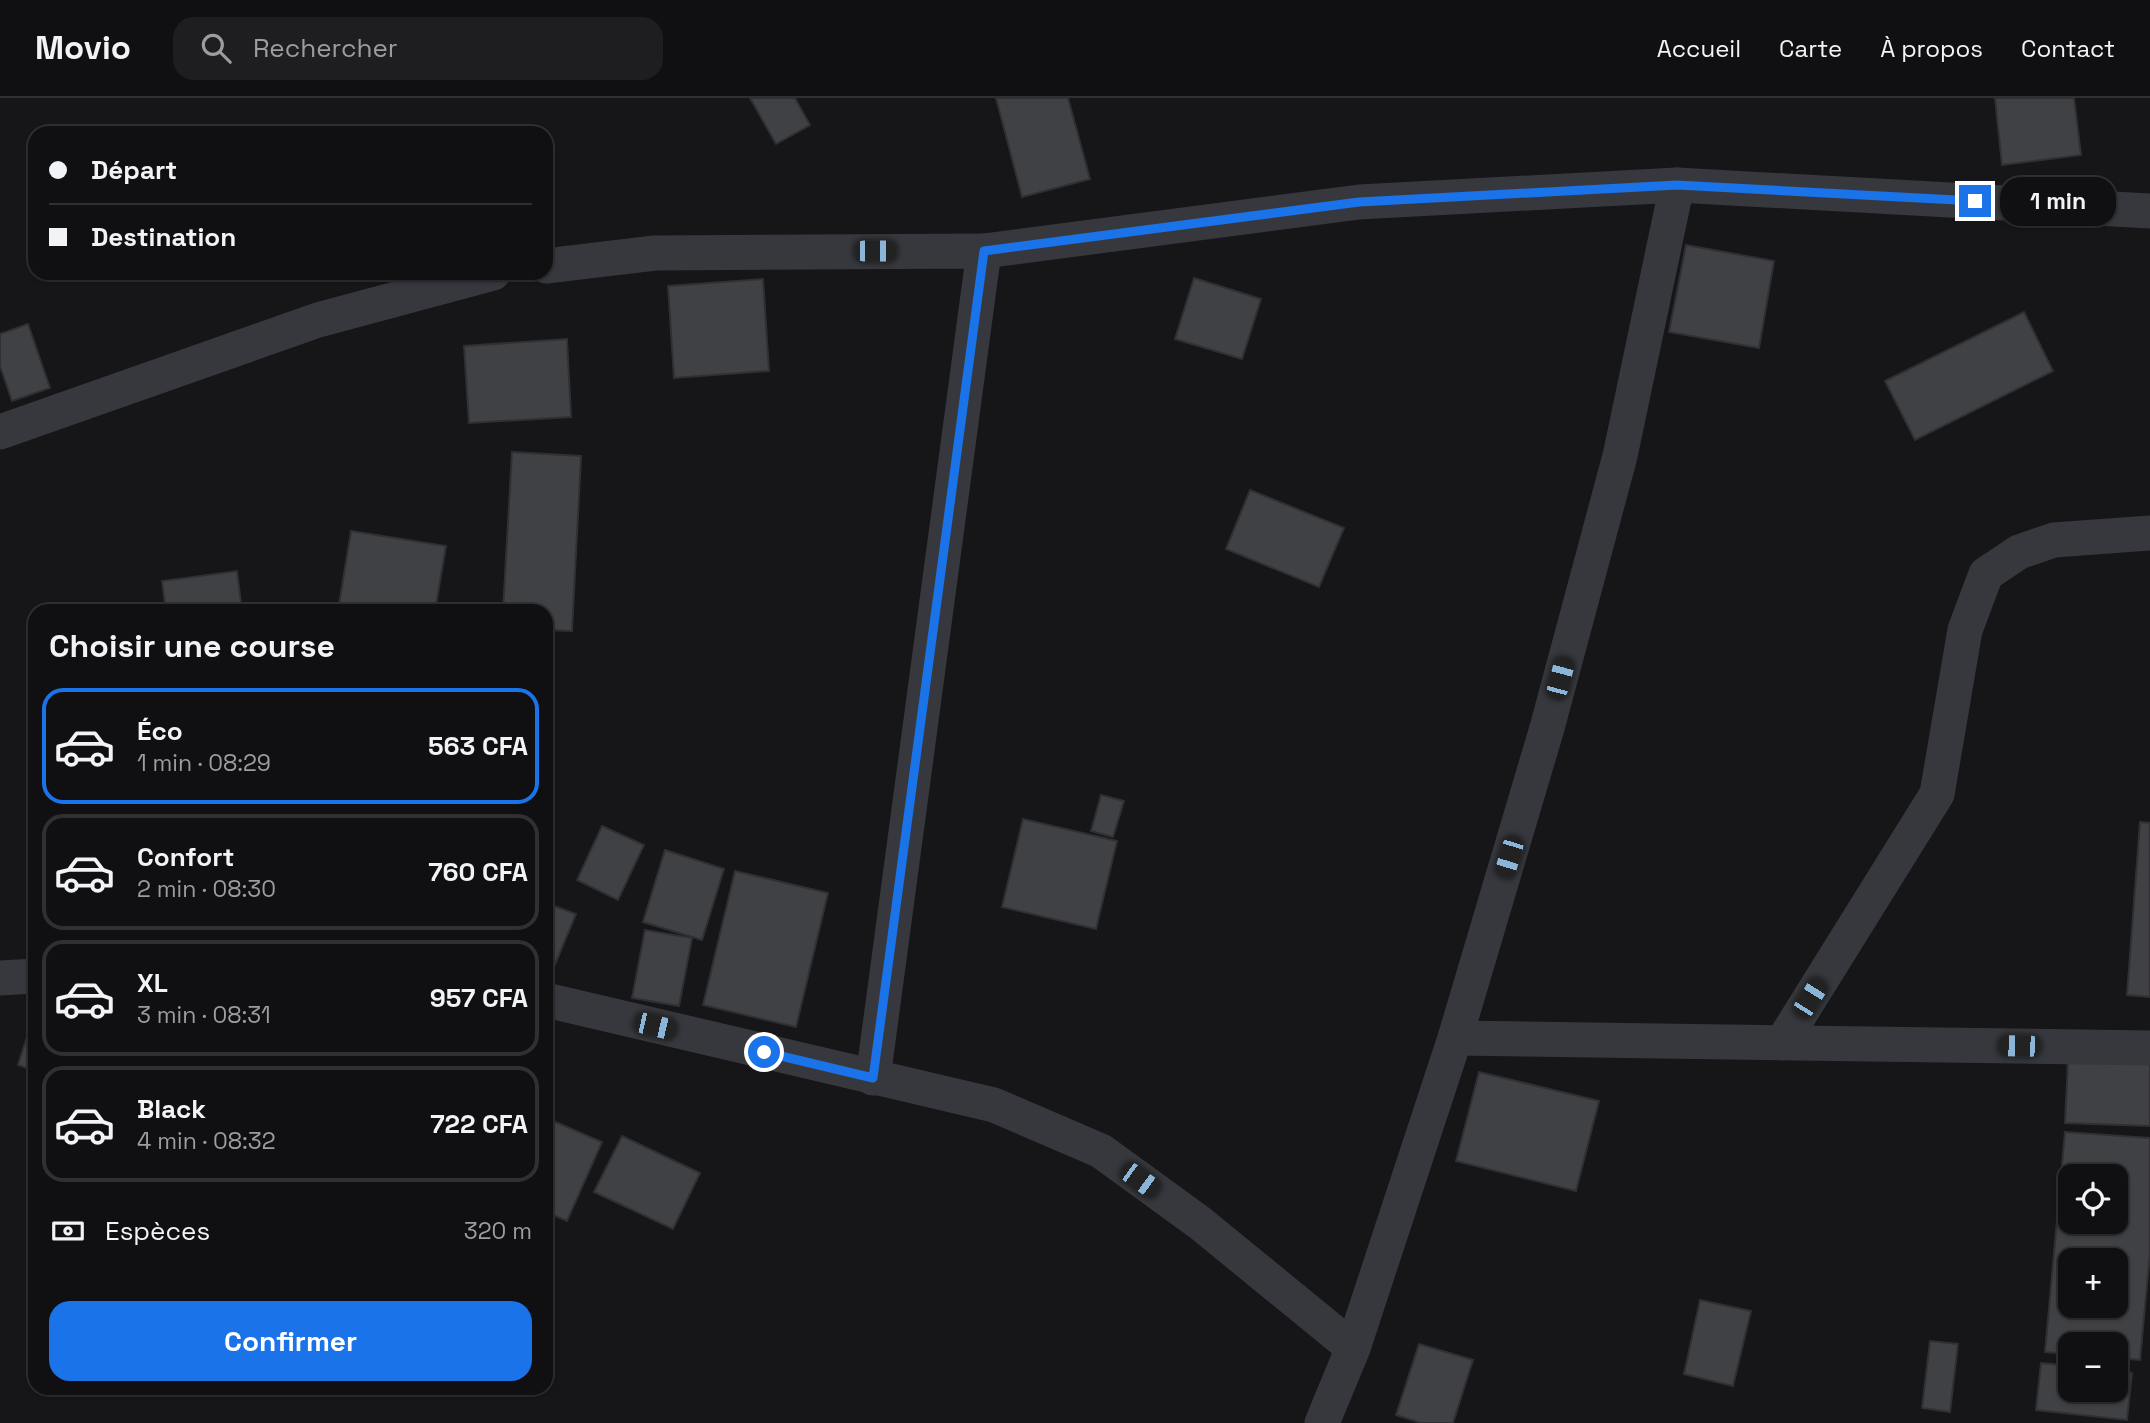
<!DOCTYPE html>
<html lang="fr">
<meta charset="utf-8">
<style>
:root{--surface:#101012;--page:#1e1e20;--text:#f1f3f6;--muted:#9c9d9f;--line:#303032;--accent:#1a73e8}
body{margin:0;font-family:"Space Grotesk",sans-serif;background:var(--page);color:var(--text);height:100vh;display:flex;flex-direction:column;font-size:26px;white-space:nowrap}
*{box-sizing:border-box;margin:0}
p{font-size:23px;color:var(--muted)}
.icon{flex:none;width:38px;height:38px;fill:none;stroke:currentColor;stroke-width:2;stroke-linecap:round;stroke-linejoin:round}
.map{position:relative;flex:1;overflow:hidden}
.side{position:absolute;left:28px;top:506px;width:525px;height:791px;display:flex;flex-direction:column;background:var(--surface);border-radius:21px;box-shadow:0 2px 5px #0004,0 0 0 2px var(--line)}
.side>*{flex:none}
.banner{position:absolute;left:28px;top:28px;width:525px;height:154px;border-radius:21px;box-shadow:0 2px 5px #0004,0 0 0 2px var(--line);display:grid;align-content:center;height:154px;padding:0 21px;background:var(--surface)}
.controls{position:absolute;left:2058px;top:1066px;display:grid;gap:14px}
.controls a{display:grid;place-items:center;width:70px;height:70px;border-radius:14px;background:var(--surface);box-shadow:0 2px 5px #0004,0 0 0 2px var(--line);font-size:35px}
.end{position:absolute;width:32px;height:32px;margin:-16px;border:9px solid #1a73e8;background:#fff;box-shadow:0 0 0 4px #fff}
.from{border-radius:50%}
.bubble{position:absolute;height:49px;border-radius:21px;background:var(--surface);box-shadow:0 2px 5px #0004,0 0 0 2px var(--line);font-size:23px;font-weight:600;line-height:49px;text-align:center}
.car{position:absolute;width:21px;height:42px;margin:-21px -10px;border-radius:9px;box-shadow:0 0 5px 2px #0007;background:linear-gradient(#222 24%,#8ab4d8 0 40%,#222 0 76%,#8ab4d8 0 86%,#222 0)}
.banner b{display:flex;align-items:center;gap:24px;height:66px;font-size:26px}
.banner b+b{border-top:2px solid var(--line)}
.banner i{width:18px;height:18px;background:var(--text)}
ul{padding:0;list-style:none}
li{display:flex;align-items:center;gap:21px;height:116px;margin:0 14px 10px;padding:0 7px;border:4px solid var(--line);border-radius:21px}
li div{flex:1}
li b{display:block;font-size:26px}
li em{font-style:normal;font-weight:600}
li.selected{border-color:var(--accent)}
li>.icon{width:63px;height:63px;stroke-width:1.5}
h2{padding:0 21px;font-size:32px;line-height:84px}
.pay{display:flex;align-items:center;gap:18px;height:77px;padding:0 21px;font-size:26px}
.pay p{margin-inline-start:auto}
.button{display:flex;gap:14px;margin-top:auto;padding:14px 21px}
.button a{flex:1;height:80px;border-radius:21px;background:var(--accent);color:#fff;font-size:28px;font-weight:600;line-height:80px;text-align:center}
header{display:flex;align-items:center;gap:42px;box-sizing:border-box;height:98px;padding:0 35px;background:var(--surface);border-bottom:2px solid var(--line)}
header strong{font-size:33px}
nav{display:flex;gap:38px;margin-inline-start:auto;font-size:24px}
.search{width:490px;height:63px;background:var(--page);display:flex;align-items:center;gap:18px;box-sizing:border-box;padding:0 24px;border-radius:21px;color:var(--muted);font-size:26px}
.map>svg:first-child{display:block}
.building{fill:#404145;stroke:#303034;stroke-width:2;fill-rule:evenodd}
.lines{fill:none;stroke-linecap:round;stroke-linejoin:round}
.minor{stroke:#37383d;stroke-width:35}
.route{stroke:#1a73e8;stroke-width:9}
</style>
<header>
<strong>Movio</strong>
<div class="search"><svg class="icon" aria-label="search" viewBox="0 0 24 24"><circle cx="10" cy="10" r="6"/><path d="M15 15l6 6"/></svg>Rechercher</div>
<nav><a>Accueil</a><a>Carte</a><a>À propos</a><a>Contact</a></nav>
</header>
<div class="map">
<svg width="2150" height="1325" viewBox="0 0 2150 1325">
<rect width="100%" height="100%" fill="#161618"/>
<g class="building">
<polygon points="750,0 795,0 810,27 776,46"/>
<polygon points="996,0 1068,0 1090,81 1022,99"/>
<polygon points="1995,0 2074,0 2081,57 2002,67"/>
<polygon points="1686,147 1774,163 1759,250 1669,234"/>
<polygon points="1194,180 1261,201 1242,261 1175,241"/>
<polygon points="763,181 769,273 674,280 668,188"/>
<polygon points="2024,214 2053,273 1915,342 1885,283"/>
<polygon points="28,226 50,290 12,303 0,268 0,236"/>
<polygon points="567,241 571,319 469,325 464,248"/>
<polygon points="512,354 581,358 572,533 546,532 546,513 503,513"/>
<polygon points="1250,392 1344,430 1319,489 1226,451"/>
<polygon points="351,433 446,448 435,513 338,513"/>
<polygon points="237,473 242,513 166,513 162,483"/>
<polygon points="1101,697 1124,703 1113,739 1091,733"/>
<polygon points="1023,721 1117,743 1096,831 1002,809"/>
<polygon points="2140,724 2150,725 2150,899 2127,897"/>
<polygon points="602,728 644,747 618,802 577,782"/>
<polygon points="665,752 724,771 702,842 643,824"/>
<polygon points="735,773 828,795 796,929 703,907"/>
<polygon points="546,805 576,816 549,881 546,880"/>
<polygon points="645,832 692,840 679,908 632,900"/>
<polygon points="35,914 35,973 18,967"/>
<polygon points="2068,963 2150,966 2150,1028 2065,1025"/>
<polygon points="1479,974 1599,1003 1576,1093 1456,1063"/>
<polygon points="546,1020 602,1044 567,1123 546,1114"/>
<path d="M2065,1034L2150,1040V1155L2140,1262L2116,1260V1246H2070V1256L2045,1254ZM2070,1078H2116V1124H2070ZM2070,1162H2116V1208H2070Z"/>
<polygon points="622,1038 700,1075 673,1131 594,1094"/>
<polygon points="1700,1202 1751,1213 1733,1288 1684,1276"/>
<polygon points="1930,1243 1958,1246 1950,1314 1922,1310"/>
<polygon points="1419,1246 1473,1262 1453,1325 1421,1325 1396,1317"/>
<polygon points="2041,1265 2070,1268 2070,1292 2116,1292 2116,1273 2132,1275 2127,1322 2036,1312"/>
</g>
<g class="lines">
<g class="minor">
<polyline points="984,153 1359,104 1677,87 2150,113"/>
<polyline points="546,168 655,155 984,153 873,980"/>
<polyline points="0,334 318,222 493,175"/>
<polyline points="0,880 35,878"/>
<polyline points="546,902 994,1007 1101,1053 1200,1125 1353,1250"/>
<polyline points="1455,940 2150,950"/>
<polyline points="1782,945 1937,696 1965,532 1986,476 2019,454 2054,442 2150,435"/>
<polyline points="1322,1325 1353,1250 1455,940 1547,630 1620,358 1677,87"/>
</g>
</g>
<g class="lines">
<polyline class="route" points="764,954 873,980 984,153 1359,104 1677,87 1975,103"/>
</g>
</svg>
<div class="controls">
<a><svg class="icon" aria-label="locate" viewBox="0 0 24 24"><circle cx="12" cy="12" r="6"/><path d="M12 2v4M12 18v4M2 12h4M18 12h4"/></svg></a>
<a>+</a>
<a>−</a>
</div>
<i class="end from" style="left:764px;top:954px"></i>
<i class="end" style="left:1975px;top:103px"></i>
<div class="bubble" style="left:2000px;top:79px;width:116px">1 min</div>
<i class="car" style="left:875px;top:153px;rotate:90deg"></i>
<i class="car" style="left:1560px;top:580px;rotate:15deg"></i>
<i class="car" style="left:1509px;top:759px;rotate:197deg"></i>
<i class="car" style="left:1810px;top:900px;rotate:32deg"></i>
<i class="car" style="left:655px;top:928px;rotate:103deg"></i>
<i class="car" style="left:2019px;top:948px;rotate:271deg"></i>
<i class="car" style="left:1140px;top:1082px;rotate:126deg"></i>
<div class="banner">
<b><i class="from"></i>Départ</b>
<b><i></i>Destination</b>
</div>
<section class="side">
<h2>Choisir une course</h2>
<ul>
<li class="selected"><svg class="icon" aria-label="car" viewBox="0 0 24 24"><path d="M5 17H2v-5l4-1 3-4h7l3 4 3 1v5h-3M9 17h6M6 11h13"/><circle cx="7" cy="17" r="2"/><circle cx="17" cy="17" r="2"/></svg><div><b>Éco</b><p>1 min · 08:29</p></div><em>563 CFA</em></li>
<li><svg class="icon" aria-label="car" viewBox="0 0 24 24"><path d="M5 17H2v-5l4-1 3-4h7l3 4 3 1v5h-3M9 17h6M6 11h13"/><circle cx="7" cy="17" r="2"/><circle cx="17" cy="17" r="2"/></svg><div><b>Confort</b><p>2 min · 08:30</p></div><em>760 CFA</em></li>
<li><svg class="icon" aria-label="car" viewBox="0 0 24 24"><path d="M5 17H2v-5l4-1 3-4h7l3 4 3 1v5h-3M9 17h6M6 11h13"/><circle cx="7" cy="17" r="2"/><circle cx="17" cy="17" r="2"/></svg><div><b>XL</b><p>3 min · 08:31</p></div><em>957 CFA</em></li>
<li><svg class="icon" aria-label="car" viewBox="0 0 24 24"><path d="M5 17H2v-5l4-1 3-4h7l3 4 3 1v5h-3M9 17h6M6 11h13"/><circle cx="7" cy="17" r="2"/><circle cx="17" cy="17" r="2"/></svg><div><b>Black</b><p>4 min · 08:32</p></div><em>722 CFA</em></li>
</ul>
<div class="pay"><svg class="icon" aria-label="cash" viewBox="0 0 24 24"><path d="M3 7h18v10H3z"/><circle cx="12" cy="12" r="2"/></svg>Espèces<p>320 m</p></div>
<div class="button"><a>Confirmer</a></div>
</section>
</div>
